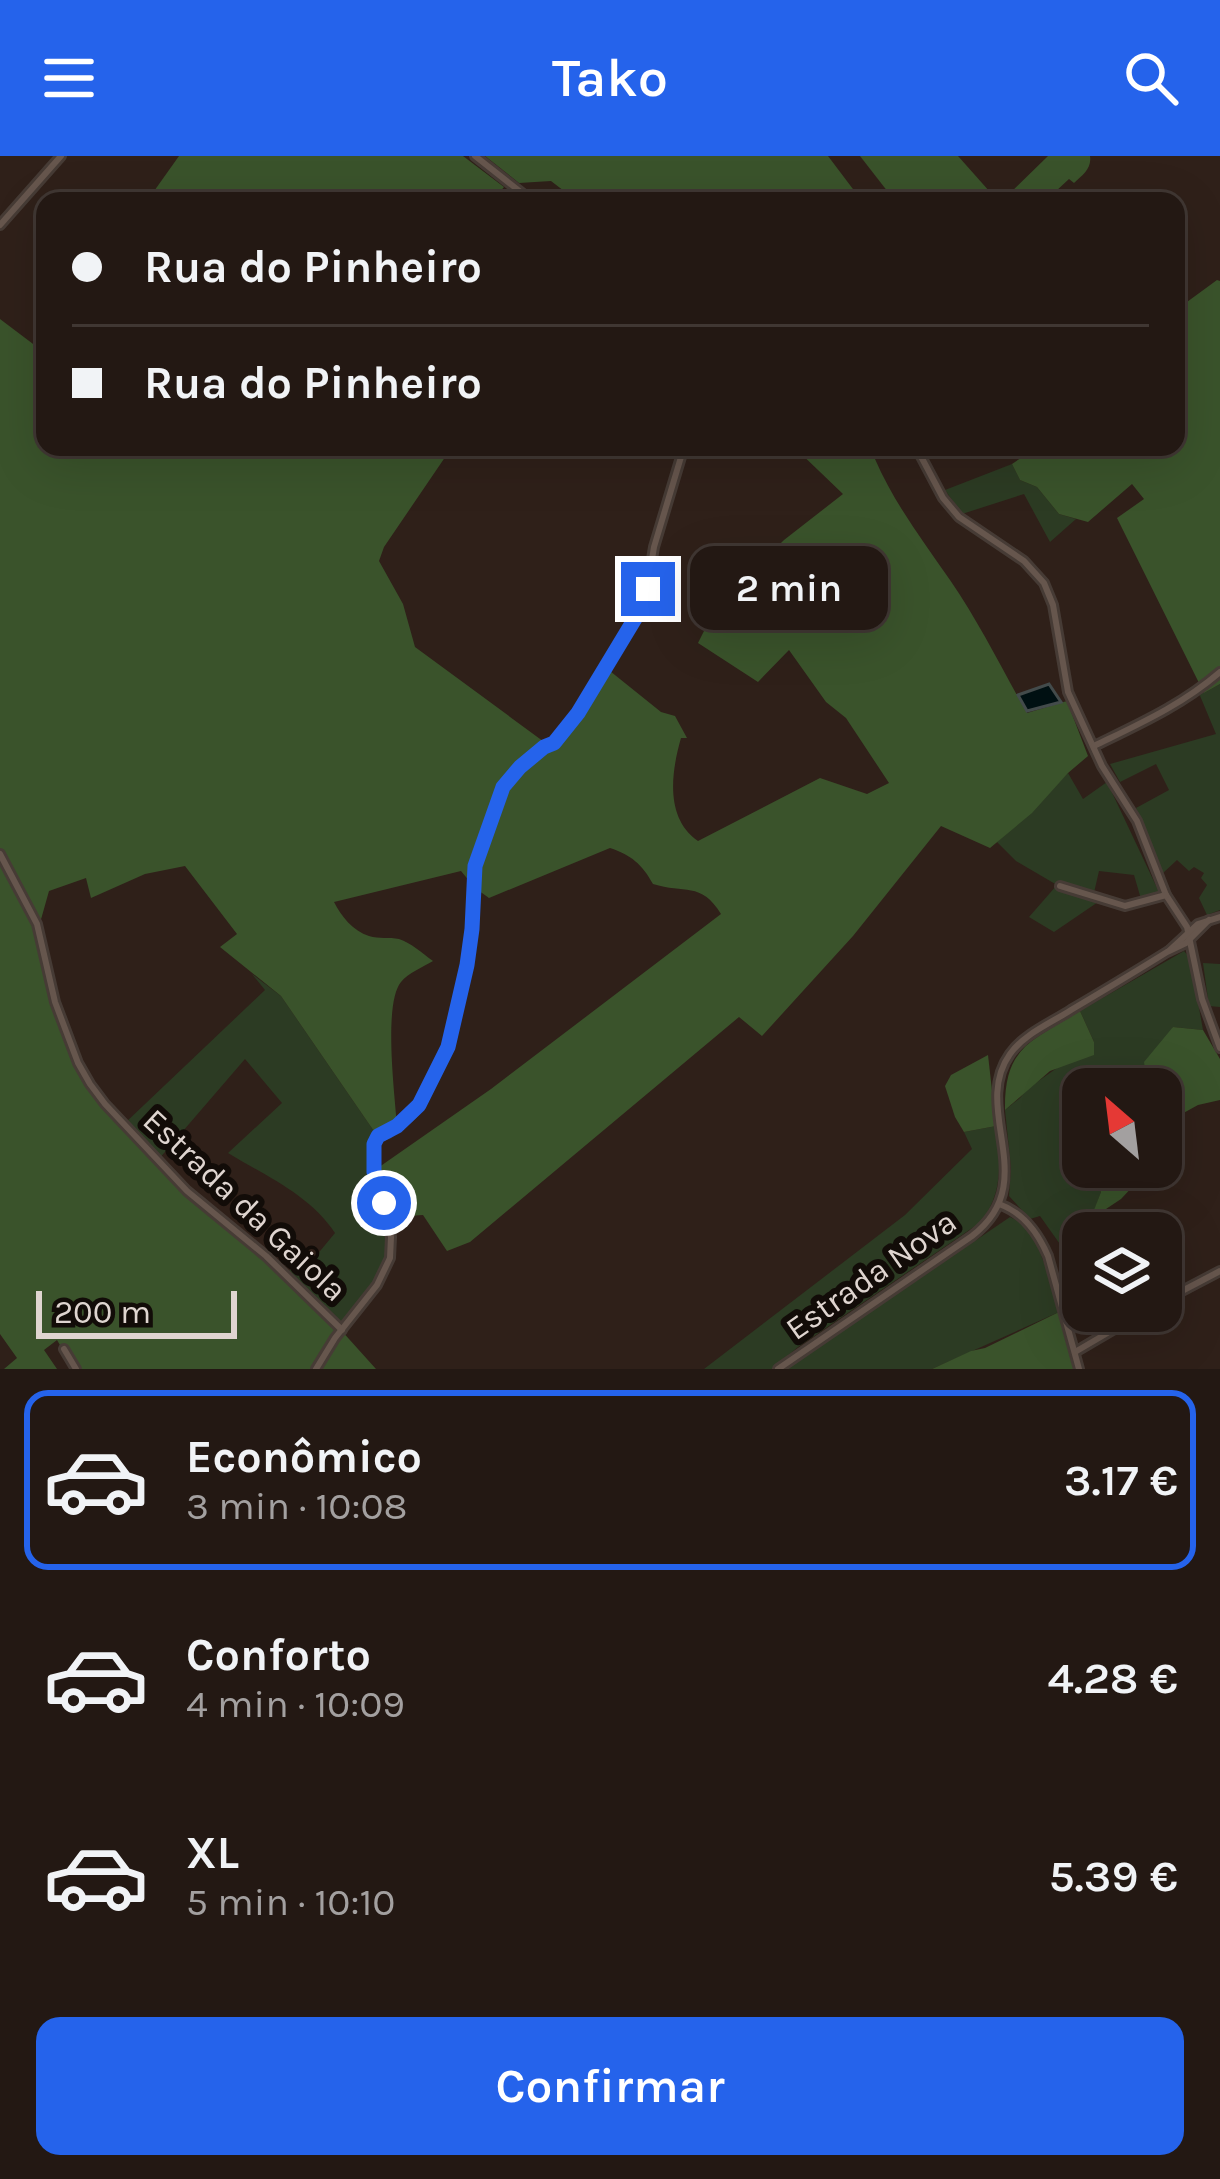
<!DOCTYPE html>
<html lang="pt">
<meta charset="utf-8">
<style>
:root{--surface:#231813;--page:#2f2521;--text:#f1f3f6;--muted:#a3a0a0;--line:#403733;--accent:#2563eb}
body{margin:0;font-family:Karla,sans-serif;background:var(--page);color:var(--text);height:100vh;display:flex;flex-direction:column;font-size:45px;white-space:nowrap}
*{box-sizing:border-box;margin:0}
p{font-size:39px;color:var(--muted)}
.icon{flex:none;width:66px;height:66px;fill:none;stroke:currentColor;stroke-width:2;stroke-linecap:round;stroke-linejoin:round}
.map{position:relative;height:1213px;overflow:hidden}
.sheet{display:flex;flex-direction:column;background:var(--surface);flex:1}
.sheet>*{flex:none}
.hud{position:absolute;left:36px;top:36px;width:1149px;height:264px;border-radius:24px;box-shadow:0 12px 48px #0002,0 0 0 3px var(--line);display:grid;align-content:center;height:264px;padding:0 36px;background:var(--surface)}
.needle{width:78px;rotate:332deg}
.fabs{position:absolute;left:1062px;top:912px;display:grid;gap:24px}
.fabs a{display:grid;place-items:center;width:120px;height:120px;border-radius:24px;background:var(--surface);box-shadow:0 12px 48px #0002,0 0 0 3px var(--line);font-size:60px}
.scale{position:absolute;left:36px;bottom:30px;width:201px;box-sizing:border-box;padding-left:12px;border:6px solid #dfd5d0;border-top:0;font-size:33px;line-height:42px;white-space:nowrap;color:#dfd5d0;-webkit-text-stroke:9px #120c08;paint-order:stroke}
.end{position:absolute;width:54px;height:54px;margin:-27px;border:15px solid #2563eb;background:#fff;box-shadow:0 0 0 6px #fff}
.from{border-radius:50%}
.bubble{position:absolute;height:84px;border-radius:24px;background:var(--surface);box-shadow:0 12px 48px #0002,0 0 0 3px var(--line);font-size:39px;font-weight:600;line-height:84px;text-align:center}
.hud b{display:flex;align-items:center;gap:42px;height:114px;font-size:45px}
.hud b+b{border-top:3px solid var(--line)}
.hud i{width:30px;height:30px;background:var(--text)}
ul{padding:21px 0 0;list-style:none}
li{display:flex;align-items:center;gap:36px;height:180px;margin:0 24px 18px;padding:0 12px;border:6px solid transparent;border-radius:24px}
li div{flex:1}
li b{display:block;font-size:45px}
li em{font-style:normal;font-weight:600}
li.active{border-color:var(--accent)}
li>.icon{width:108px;height:108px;stroke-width:1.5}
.primary-button{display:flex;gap:24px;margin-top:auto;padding:24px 36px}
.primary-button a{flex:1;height:138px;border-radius:24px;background:var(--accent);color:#fff;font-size:48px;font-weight:600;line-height:138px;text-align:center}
header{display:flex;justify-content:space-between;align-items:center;height:156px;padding:0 36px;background:var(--accent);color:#fff;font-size:54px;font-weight:600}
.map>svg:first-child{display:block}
.green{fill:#2c3b23}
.forest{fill:#3a532b}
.water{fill:#001012;stroke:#434b4b;stroke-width:3}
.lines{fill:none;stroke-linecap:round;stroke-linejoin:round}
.minor-casing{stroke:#463b35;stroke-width:12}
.minor{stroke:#66564d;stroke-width:6}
.route{stroke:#2563eb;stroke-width:15}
.labels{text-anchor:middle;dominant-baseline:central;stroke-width:12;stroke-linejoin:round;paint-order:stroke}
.street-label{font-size:33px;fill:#dfd5d0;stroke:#120c08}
</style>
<header><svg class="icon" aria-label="menu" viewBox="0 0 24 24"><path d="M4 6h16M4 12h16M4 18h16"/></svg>Tako<svg class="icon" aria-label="search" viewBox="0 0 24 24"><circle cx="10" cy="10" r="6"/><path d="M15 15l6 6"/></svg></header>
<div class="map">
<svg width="1220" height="1213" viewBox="0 0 1220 1213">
<rect width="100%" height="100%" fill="#2f2019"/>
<g class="green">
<polygon points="1012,308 1020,324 1037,331 1059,358 1076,363 1050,386 1024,338 962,358 945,334"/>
<polygon points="1220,528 1220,754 1207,759 1199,742 1207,729 1201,722 1204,717 1194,711 1189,715 1177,704 1163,717 1136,652 1169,634 1156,608 1120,626 1110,608 1216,578 1198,535 1201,532 1204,537"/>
<polygon points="1068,617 1083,643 1107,626 1159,736 1141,743 1134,719 1099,715 1093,741 1101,744 1054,776 1029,761 1057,729 1016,705 997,686"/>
<polygon points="1184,795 1190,802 1203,874 1173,871 1142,933 1083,933 1083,1011 1090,1011 1091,1020 1101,1036 1089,1070 1062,1091 1040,1060 1030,1063 1009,1040 1011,1012 1005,954 1020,942 1027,933 1094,886 1080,855"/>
<polygon points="1203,807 1220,808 1220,851 1209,850"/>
<path d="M252,818L281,840L378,981L372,1016L391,1092L377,1128L340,1173L284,1119L298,1107L306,1112L335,1077C310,1039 266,1020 228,997L282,947L245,903L158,1004L124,968L265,834Z"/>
<path d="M996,970C1000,1006 1004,1035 981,1066L798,1191L772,1213H704L905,1059L972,993L964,976Z"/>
<path d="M1010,1061C1041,1073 1049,1127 1059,1156L932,1213H787Z"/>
</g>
<g class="forest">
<polygon points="179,0 463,0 504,31 492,45 147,45"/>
<polygon points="485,0 828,0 862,45 577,45 551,25 519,27"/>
<polygon points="860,0 958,0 998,45 895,45"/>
<path d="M1048,0H1090C1092,12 1083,19 1074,27L1069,23L1055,36L1062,45H1002Z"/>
<polygon points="1217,124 1220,125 1220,528 1204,537 1117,362 1144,343 1132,328 1088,366 1059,358 1037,331 1020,324 1012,308 1037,291 1176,291 1176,154"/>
<path d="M0,163L45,197V291H452L384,391L379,405L403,448L415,491L551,591L605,511L661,556L675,560L687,582H681C671,617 665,662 698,685L820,622L867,638L889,627L846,562L826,546L789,494L758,526L698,487L716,451L784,384L843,338L794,291H881L875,303C894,347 923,385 950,424C979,466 1002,513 1027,557L1067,545L1088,600L1068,617L1032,657L990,692L941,670L853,780L762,880L739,861L470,1086L447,1095L423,1059L408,1060L406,1053L385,1052L372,1016L491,933L721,758C701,725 684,738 653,728C642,708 631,699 610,692L489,742L475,732L461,715L334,746C341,760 353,775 369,780C379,783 389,781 399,783C411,787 422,797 433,805C423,811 408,817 401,826C383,848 395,940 397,970L378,981L281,840L220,791L237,778L185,710L145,718L91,742L86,722L49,735L40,767L65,874L78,907L106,949L187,1032L331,1163L376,1213H74L57,1184L44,1194L57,1213H4L17,1202L0,1178Z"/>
<path d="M1080,855L1094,886V899L1050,915L1005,954C1004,890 1032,885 1080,855Z"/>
<path d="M1173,871L1203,874L1220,903V944L1198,949L1178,960C1179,978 1173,986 1161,1001V933H1142L1147,925L1144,906Z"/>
<polygon points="988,899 996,970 964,976 955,961 945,930 951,919"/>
<polygon points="1090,1011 1151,1011 1121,1043 1100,1057 1094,1054 1101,1036 1091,1019"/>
<polygon points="1059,1156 1074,1213 932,1213 971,1195 985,1192"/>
</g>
<polygon class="water" points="1049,528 1061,546 1027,555 1018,539"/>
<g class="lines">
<defs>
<g id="minor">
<polyline points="475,0 532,45"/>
<polyline points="0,69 61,0"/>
<polyline points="916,291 943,342 959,361 1024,405 1044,427 1053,449 1068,536 1102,610 1137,665 1166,739 1187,771 1202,843 1220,892"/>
<path d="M1094,590C1139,568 1182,549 1220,516"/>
<polyline points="0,698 37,768 55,846 78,907 90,928 105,948 187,1035 266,1100 342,1174"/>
<polyline points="1060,730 1125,750 1166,739"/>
<polyline points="1170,794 1198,768 1220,761"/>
<path d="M999,1048C1024,1057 1038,1077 1048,1100L1079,1213"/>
<polyline points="1161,1146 1220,1115"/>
<polyline points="64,1193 76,1213"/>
<polyline points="1075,1196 1145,1155"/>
<polyline points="316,1213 335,1182 377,1129 390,1102 391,1081 374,1016 374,988 378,981 388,977 410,960 420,949 449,891 467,809 472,773 475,710 503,631 520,611 544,591 554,587 578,557 645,446 654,391 684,291"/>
<path d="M778,1213L972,1080C1043,1026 970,954 1010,898C1024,878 1051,867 1071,854C1103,835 1135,816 1167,796L1186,787L1209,764"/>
</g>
</defs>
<use href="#minor" class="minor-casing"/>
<use href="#minor" class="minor"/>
</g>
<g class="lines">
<polyline class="route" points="384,1047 374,1016 374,988 378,980 397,970 419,949 448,891 467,809 472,773 475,710 503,631 520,611 544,591 554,587 578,557 645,446 648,433"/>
</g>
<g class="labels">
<g class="street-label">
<text transform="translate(245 1049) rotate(43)">Estrada da Gaiola</text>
<text transform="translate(871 1119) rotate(-35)">Estrada Nova</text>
</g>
</g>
</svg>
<div class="fabs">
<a><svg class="needle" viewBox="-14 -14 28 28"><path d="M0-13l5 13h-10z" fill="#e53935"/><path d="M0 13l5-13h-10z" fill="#a3a0a0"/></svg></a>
<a><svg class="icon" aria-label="layers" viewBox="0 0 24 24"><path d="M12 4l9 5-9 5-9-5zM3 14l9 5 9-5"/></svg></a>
</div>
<div class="scale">200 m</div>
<i class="end from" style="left:384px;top:1047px"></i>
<i class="end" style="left:648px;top:433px"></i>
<div class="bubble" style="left:690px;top:390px;width:198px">2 min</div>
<div class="hud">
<b><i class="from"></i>Rua do Pinheiro</b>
<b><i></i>Rua do Pinheiro</b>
</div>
</div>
<section class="sheet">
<ul>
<li class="active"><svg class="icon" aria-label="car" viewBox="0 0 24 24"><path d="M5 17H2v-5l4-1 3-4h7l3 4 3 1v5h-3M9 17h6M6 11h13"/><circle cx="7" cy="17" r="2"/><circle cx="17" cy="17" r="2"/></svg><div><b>Econômico</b><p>3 min · 10:08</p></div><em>3.17 €</em></li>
<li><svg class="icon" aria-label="car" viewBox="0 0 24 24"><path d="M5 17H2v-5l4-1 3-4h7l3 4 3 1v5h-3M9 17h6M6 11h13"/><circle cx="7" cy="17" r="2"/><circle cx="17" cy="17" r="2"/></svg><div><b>Conforto</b><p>4 min · 10:09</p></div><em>4.28 €</em></li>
<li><svg class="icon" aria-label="car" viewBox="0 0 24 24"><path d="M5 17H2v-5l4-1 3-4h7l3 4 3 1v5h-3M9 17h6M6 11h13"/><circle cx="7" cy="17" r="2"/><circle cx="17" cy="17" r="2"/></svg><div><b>XL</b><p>5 min · 10:10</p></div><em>5.39 €</em></li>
</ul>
<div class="primary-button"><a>Confirmar</a></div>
</section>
